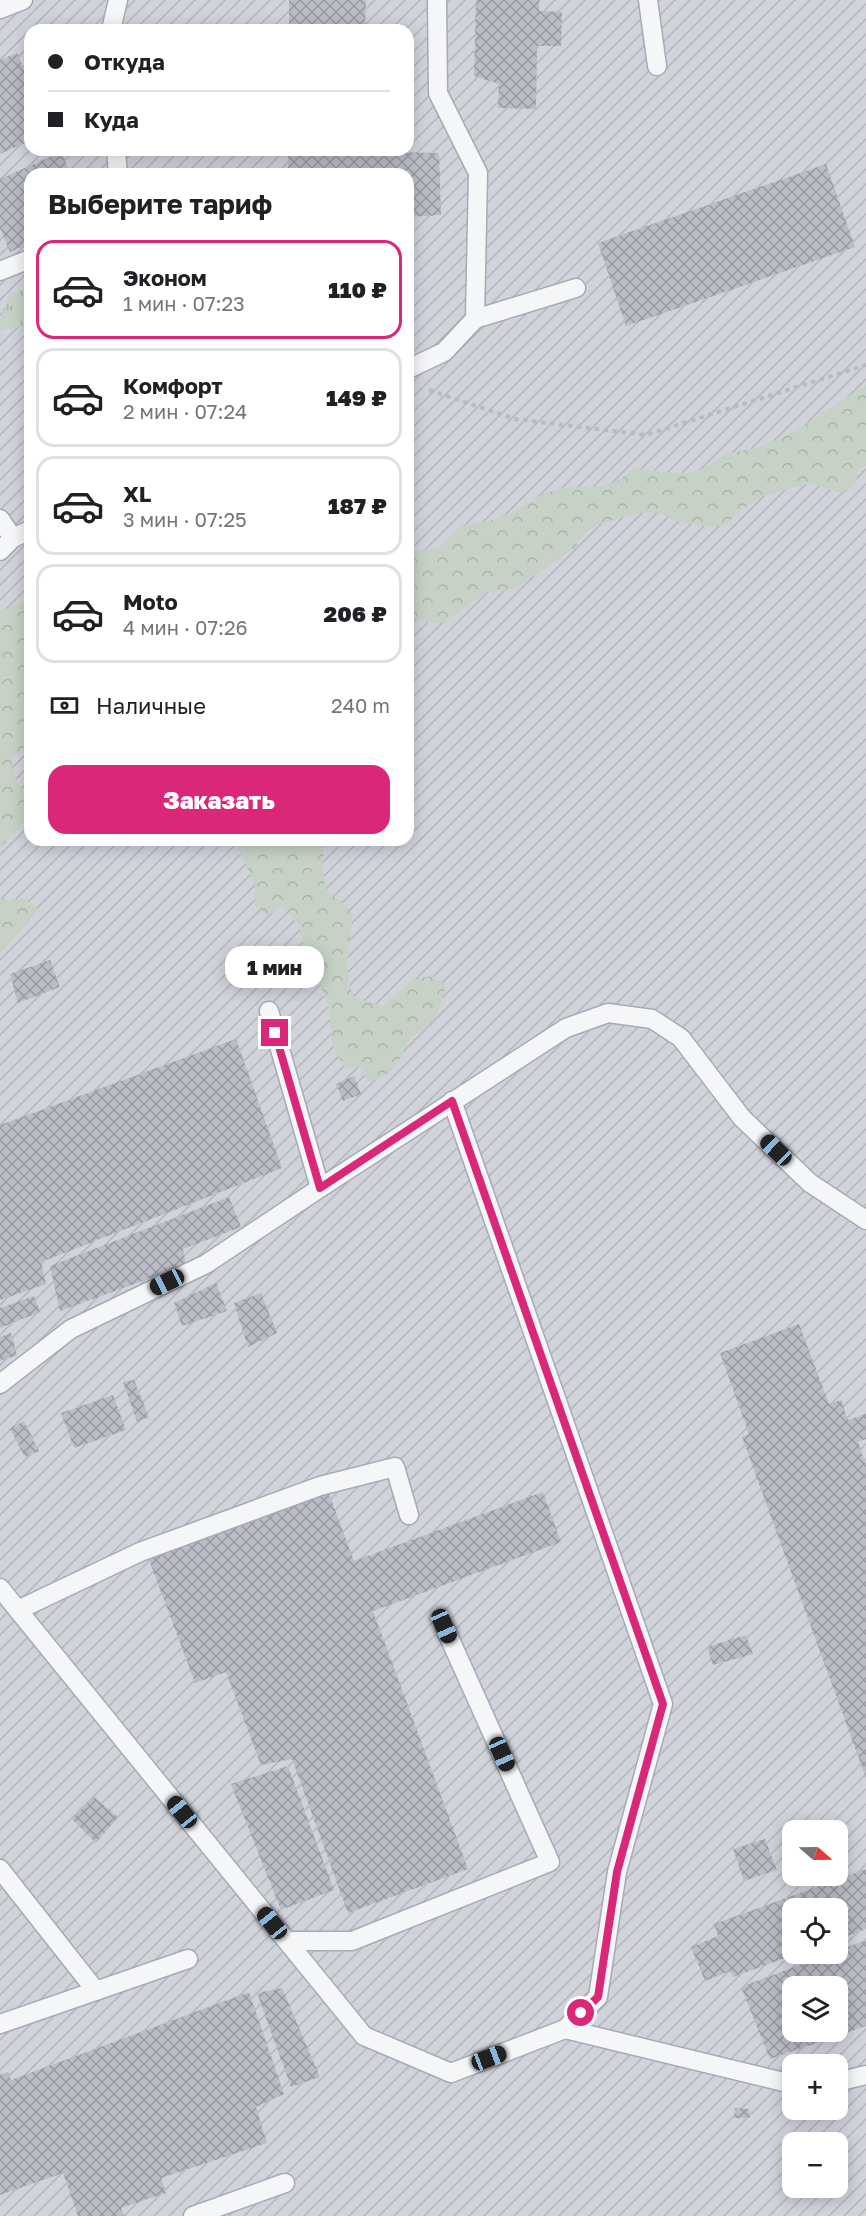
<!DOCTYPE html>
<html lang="ru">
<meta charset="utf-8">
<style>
:root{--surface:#fff;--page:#f2f2f2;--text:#202124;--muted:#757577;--line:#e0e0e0;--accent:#db2777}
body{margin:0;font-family:"Golos Text",sans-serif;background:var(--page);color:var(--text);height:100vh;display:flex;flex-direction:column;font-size:22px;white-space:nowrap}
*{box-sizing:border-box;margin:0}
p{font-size:20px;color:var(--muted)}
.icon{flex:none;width:33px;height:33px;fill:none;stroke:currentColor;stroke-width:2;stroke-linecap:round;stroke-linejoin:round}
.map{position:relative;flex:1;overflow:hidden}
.sheet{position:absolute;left:24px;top:168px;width:390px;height:678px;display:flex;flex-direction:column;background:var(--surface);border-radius:18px;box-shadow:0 3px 15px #0003}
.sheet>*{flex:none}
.banner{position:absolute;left:24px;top:24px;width:390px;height:132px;border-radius:18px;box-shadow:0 3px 15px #0003;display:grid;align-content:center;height:132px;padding:0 24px;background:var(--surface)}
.needle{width:39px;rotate:110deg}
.fabs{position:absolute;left:782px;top:1820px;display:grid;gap:12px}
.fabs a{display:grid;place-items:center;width:66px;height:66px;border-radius:12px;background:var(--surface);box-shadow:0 3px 15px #0003;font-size:30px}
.end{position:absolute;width:27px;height:27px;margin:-14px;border:8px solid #db2777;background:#fff;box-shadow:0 0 0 3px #fff}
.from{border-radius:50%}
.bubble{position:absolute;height:42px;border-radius:18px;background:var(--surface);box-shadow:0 3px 15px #0003;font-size:20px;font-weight:800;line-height:42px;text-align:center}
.car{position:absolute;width:18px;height:36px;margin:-18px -9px;border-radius:8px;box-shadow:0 0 4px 2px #0007;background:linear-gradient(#222 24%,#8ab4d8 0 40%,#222 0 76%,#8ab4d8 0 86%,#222 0)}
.banner b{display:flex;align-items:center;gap:21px;height:57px;font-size:22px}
.banner b+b{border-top:2px solid var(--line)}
.banner i{width:15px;height:15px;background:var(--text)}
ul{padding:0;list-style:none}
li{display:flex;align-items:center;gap:18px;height:99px;margin:0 12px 9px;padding:0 12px;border:3px solid var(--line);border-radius:18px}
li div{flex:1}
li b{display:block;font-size:22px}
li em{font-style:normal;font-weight:800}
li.active{border-color:var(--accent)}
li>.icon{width:54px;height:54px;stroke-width:1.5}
h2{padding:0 24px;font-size:27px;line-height:72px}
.pay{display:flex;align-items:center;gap:15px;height:66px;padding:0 24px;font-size:22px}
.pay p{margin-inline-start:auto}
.primary-button{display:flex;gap:12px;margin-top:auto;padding:12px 24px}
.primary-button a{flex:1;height:69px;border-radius:18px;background:var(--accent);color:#fff;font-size:24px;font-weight:800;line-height:69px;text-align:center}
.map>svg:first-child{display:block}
.industrial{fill:url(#industrial-furrows);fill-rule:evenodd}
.grass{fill:url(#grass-tufts)}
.forest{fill:url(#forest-crowns)}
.building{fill:url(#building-cross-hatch);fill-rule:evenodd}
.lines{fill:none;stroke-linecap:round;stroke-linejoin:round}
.service-casing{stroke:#a8aab3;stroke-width:21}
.path{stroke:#b9bbc0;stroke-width:4;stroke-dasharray:4.5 4.5;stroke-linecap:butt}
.service{stroke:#f5f6f8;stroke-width:18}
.route{stroke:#db2777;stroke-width:8}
</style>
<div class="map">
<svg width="866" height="2216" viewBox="0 0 866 2216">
<defs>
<pattern id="industrial-furrows" width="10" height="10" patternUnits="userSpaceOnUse" patternTransform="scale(1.5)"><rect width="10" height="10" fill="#d1d3db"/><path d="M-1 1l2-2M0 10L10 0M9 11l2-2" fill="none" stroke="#b4b5bd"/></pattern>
<pattern id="grass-tufts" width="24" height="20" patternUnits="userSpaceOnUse" patternTransform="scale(1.5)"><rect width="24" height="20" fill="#c6d2c5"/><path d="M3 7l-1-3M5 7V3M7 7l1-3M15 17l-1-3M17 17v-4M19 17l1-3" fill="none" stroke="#aab5aa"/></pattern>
<pattern id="forest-crowns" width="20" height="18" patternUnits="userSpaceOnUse" patternTransform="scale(1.5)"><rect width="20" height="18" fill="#c6d2c5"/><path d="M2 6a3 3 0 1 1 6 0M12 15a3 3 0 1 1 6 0" fill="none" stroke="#aab5aa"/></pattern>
<pattern id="building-cross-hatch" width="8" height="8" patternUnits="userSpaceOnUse" patternTransform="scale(1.5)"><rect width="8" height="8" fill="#babdc5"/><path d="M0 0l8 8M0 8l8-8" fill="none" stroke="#979aa1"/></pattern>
</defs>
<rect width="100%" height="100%" fill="#e3e4e9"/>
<path class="industrial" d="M0,0H866V2216H0ZM30,30H408V150H30ZM30,174H408V840H30ZM792,1830H837V1875H792ZM792,1908H837V1953H792ZM792,1986H837V2031H792ZM792,2064H837V2109H792ZM792,2142H837V2187H792Z"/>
<polygon class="grass" points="30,287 30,326 0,330 0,320 9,294"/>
<g class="forest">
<path d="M866,386V466L859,468L855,484L842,494L811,483L796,487L763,496L749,504L725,525L709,527L677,521L663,514L646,512L630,515L597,525L583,534L575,548L519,586L504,591L487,592L444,622L428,623L408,616V551C420,551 433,551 443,543C449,538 453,531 460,527C476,520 482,524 495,519C513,514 530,499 548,492C580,481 608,496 634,468C671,472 696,482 725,453C778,451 821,411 866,386Z"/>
<path d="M24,601H30V746L12,759C12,773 14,777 22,789C37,814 18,830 0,848V612Z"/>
<path d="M235,840H324L323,872L326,889L353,913C350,943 341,967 354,997L383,1006L414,979L432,976L446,986L437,1016L426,1028L410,1038L396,1067L383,1077L368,1082L360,1067L347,1068C323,1038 335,1034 327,1002C324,989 315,980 310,969C298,943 309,927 282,907L267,916L254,905L255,886Z"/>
<polygon points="0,896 6,900 25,899 39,910 0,954"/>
</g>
<g class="building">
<polygon points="289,0 366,0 365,30 289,30"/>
<polygon points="476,0 539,0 539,11 562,12 561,46 537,46 536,109 498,108 499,84 474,76"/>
<polygon points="17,53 30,84 30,141 0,154 0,60"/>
<polygon points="288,150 439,153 441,215 408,217 408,174 288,174"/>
<polygon points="61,152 71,174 30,174 30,243 10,252 0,228 0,179"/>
<polygon points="826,164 855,247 626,326 598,243"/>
<polygon points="50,960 60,987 18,1003 10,974"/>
<polygon points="236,1039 282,1168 41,1262 46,1284 0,1300 0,1125"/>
<polygon points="354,1076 361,1094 343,1101 336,1084"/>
<polygon points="229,1197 241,1227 183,1249 186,1265 60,1311 50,1266"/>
<polygon points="216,1283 227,1311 182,1326 174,1303"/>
<polygon points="261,1293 277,1333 248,1347 234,1303"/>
<polygon points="34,1296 40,1312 0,1328 0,1308"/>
<polygon points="799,1324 829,1404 841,1400 848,1420 866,1414 866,1439 858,1442 866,1465 866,1778 742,1437 749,1434 720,1353"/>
<polygon points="11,1333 17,1355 0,1361 0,1337"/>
<polygon points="134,1380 149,1417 137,1422 123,1382"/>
<polygon points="113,1395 126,1430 74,1448 61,1413"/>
<polygon points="24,1421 39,1451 25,1457 10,1429"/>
<polygon points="328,1491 354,1561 543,1492 561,1542 373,1611 468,1869 348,1913 292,1759 261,1765 226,1672 195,1683 148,1557"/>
<polygon points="746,1635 753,1654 713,1665 707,1647"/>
<polygon points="288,1766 334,1890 281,1910 231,1784"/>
<polygon points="94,1797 118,1817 96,1843 72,1819"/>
<polygon points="765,1839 777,1870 744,1881 733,1849"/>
<polygon points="866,1869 866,1929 837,1940 837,1908 792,1908 792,1953 799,1953 733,1977 730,1971 705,1981 691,1947 718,1936 714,1924"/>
<path d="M866,1940V2026L770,2059L741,1987ZM792,1986H837V2031H792Z"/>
<polygon points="282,1988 320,2077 291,2087 257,1993"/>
<polygon points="249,1992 284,2094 256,2107 267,2143 161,2178 166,2193 121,2208 124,2216 78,2216 63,2173 0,2195 0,2075 8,2072 11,2080"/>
<polygon points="735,2108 749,2109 750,2118 734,2118"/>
</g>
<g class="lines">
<defs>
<g id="service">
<polyline points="648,0 657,66"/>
<polyline points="0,9 23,0"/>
<polyline points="111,30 118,0"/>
<polyline points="116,150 118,174"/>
<polyline points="0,271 30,259"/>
<polyline points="475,319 576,288"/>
<polyline points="408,369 444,352 475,319 478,173 438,93 437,0"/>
<polyline points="0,519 13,538"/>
<polyline points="0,551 13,538 30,530"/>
<polyline points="320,1188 566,1028 608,1013 652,1019 681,1038 742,1118 810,1183 866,1220"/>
<polyline points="0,1384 71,1329 206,1264 320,1188 269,1011"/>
<polyline points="0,1588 364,2036 451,2073 565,2029 598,1997 617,1872 663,1704 452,1101"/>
<polyline points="18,1610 140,1552 320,1486 395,1467 409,1515"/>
<polyline points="0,1869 96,1991"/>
<polyline points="287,1941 352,1941 550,1862 444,1626"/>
<polyline points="0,2024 188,1959"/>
<polyline points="565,2029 792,2084"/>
<polyline points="837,2082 866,2075"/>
<polyline points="193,2216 285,2183"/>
</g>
</defs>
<use href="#service" class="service-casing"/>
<polyline class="path" points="429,390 515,419 646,435 866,365"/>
<use href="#service" class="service"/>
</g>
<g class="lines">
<polyline class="route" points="275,1033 320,1188 452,1101 663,1704 617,1872 598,1997 581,2013"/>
</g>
</svg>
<div class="fabs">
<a><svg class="needle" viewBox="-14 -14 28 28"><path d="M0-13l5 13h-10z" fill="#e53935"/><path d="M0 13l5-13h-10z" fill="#757577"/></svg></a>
<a><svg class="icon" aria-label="locate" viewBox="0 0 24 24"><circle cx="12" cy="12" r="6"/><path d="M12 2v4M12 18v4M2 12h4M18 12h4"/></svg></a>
<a><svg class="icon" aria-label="layers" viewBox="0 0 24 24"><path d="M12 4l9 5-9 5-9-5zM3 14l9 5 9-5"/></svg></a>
<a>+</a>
<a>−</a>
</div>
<i class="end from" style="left:581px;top:2013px"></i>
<i class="end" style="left:275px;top:1033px"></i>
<div class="bubble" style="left:225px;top:946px;width:99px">1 мин</div>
<i class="car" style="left:776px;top:1150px;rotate:314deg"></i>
<i class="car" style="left:167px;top:1282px;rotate:244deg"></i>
<i class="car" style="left:444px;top:1626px;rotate:156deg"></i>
<i class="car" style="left:502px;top:1754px;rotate:156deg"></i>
<i class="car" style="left:182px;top:1812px;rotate:321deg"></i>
<i class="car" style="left:272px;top:1923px;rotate:321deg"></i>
<i class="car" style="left:489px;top:2058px;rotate:69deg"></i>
<div class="banner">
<b><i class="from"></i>Откуда</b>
<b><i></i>Куда</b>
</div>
<section class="sheet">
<h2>Выберите тариф</h2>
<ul>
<li class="active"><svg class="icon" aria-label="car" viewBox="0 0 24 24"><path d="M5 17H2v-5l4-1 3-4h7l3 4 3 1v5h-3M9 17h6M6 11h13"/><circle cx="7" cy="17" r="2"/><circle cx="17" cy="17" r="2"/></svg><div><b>Эконом</b><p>1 мин · 07:23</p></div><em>110 ₽</em></li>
<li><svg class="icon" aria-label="car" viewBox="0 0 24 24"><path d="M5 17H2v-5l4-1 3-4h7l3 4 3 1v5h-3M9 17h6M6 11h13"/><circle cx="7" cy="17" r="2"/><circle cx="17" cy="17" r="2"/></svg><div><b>Комфорт</b><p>2 мин · 07:24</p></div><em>149 ₽</em></li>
<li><svg class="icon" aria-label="car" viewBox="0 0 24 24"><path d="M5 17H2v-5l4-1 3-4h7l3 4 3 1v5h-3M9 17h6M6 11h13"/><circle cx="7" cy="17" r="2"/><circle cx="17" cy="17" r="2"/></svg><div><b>XL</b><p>3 мин · 07:25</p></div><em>187 ₽</em></li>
<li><svg class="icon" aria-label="car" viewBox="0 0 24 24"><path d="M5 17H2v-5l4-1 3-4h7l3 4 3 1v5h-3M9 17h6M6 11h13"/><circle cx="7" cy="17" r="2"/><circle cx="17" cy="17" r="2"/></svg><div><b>Moto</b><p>4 мин · 07:26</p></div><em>206 ₽</em></li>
</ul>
<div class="pay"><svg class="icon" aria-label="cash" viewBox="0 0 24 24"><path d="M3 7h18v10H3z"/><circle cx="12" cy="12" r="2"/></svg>Наличные<p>240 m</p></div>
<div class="primary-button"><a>Заказать</a></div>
</section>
</div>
